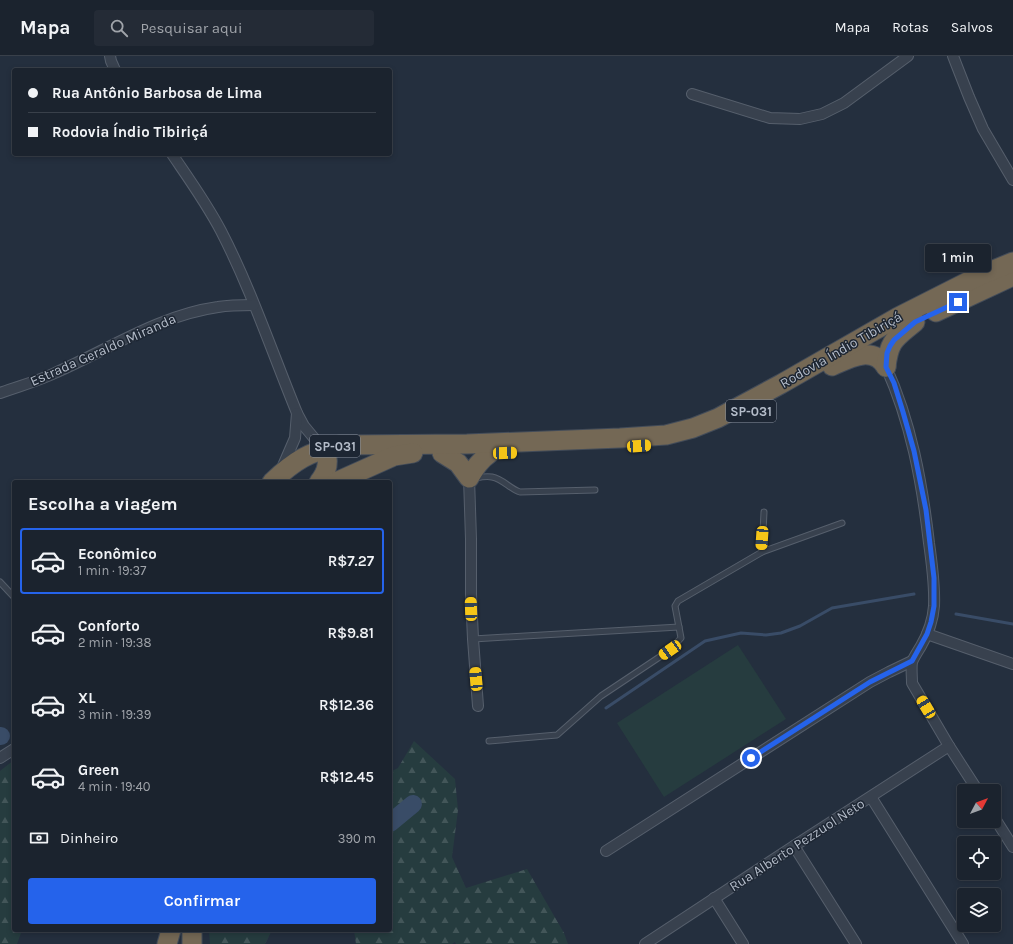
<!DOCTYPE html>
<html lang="pt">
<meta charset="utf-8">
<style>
:root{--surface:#1b232e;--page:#242b36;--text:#f1f3f6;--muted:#a0a4aa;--line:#39404a;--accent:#2563eb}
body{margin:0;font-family:Karla,sans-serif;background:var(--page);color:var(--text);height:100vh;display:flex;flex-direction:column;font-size:15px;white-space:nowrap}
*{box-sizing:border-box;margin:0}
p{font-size:13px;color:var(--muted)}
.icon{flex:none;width:22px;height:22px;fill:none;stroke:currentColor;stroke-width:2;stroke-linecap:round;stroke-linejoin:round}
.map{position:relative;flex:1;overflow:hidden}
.drawer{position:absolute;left:12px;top:424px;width:380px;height:452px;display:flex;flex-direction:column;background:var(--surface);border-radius:4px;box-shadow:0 2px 6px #0003,0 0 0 1px var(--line)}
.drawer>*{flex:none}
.guide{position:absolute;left:12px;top:12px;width:380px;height:88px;border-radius:4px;box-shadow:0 2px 6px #0003,0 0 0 1px var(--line);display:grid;align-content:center;height:88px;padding:0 16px;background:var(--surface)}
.needle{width:26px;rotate:49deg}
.controls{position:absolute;left:957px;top:728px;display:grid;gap:8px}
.controls a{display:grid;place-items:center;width:44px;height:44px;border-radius:4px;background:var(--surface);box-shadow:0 2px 6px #0003,0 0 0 1px var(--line);font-size:20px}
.end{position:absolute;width:18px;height:18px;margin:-9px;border:5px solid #2563eb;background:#fff;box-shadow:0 0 0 2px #fff}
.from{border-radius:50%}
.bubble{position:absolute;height:28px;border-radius:4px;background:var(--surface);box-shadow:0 2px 6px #0003,0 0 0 1px var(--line);font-size:13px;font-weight:600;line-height:28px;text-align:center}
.car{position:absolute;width:12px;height:24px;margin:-12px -6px;border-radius:5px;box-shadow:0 0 3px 1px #0007;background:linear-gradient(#f5c518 24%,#345 0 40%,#f5c518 0 76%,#345 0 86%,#f5c518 0)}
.guide b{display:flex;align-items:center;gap:14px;height:38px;font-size:15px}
.guide b+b{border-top:1px solid var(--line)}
.guide i{width:10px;height:10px;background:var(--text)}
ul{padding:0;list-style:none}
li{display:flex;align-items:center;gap:12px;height:66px;margin:0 8px 6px;padding:0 8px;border:2px solid transparent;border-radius:4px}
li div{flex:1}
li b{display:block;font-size:15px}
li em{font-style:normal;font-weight:600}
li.on{border-color:var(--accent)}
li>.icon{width:36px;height:36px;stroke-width:1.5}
h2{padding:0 16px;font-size:18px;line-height:48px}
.pay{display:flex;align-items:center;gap:10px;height:44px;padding:0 16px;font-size:15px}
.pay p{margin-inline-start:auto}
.action{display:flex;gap:8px;margin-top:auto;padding:8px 16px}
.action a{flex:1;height:46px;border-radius:4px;background:var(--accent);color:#fff;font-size:16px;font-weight:600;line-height:46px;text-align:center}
header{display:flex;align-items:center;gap:24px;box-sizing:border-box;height:56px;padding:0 20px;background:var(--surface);border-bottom:1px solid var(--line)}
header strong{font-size:19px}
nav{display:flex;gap:22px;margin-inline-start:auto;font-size:14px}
.search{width:280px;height:36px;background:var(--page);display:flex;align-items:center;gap:10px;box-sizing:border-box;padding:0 14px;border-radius:4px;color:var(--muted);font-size:15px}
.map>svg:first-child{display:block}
.forest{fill:url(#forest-firs)}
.pitch{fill:#263c3f}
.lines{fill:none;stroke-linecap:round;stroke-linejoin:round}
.stream{stroke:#394c67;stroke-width:3}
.river{stroke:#394c67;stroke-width:18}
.lane-casing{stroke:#565f6c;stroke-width:7}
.street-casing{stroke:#565f6c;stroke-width:12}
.highway-casing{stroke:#434c59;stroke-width:21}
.lane{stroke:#38414e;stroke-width:5}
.street{stroke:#38414e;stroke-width:10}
.highway{stroke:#746855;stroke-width:19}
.route{stroke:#2563eb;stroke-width:5}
.labels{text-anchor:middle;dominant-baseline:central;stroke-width:3;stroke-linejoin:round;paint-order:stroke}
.shield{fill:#1d2633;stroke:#878f9c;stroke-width:1}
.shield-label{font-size:13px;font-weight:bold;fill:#b4bcc9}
.street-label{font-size:14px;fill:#b4bcc9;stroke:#1d2633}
</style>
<header>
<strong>Mapa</strong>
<div class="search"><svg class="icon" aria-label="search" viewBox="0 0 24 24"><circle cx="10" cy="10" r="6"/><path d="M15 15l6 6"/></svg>Pesquisar aqui</div>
<nav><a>Mapa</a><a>Rotas</a><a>Salvos</a></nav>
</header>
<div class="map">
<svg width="1013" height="888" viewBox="0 0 1013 888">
<defs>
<pattern id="forest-firs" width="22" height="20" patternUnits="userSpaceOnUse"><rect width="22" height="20" fill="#263c3f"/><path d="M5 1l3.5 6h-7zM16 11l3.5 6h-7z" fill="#435659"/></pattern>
</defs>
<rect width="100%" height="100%" fill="#242f3e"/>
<g class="forest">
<polygon points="414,685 455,723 458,754 452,801 466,832 527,813 564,877 568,888 456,888 455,886 452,888 356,888 354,874 390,874 390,716 398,712"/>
<polygon points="14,704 14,874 22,874 17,888 0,888 0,715"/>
<polygon points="209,874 272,874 265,888 210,888"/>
</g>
<polygon class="pitch" points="738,589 786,663 664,741 617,667"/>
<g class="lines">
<g class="stream">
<polyline points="956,558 1013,568"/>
<polyline points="606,652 705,585 741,577 766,579 781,577 800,570 832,552 914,538"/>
</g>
<g class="river">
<polyline points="0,680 1,680"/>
<polyline points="390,767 413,748"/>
</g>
<defs>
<g id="lane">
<path d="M476,422C481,421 487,420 492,421C503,423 510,433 520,436L595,434"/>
<polyline points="762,496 842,467"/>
<polyline points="0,526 14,541"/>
<polyline points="473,583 679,571"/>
<polyline points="489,685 557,679 601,640 670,594 681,582 675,550 678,545 762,496 764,456"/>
</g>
<g id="street">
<polyline points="110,0 111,5 115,14"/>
<polyline points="953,0 969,41 983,73 1013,124"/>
<polyline points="692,38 770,62 800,63 822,58 844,47 908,0"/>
<path d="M172,98C189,123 207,148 221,175C251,233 272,296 297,357L304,370L323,393"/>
<path d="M886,311C911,366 922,426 929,487C932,508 935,529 934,550C933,564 928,578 921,590C918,595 914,601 912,606C911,613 912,620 912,627L949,690L978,735"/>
<path d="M0,337C19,330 39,325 57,316C109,293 160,259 218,251C230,249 242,249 254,249"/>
<polyline points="282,412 295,382 297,357"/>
<polyline points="469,422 471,483 471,538 473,583 478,650"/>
<polyline points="927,578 1013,608"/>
<polyline points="0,702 14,693"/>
<polyline points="871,741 963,888"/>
<polyline points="994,761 1013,791"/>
<polyline points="794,790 856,888"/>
<polyline points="606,795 870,626 889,616 912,605"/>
<polyline points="714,842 743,888"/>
<polyline points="645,888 794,790 949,690"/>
</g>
<g id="highway">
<polyline points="936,256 1013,220"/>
<path d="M832,310C850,302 873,289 886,311"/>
<path d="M886,311C889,284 895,283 915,266"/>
<path d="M442,397L458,407L469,422C475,412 480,404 490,397"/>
<path d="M272,426C295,404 309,396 340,389L467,388L620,382L666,379L693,372L718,362L781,328L898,261L979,220L1013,206"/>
<path d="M319,426C327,416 331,404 323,393"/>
<polyline points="336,426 394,400 413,397"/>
<polyline points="167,888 171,874"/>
<polyline points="192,888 192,874"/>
</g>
</defs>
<use href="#lane" class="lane-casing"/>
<use href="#street" class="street-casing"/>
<use href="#highway" class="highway-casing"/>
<use href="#lane" class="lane"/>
<use href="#street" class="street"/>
<use href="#highway" class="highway"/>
</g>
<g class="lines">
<polyline class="route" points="751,702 870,626 912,605 927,578 931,566 934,550 934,522 926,454 914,395 903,356 894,327 886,311 887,297 890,290 894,284 915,266 958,246"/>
</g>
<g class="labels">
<g class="shield">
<rect x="726" y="344" width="50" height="22" rx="3"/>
<rect x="310" y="379" width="50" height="22" rx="3"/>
</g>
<g class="shield-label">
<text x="751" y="355">SP-031</text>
<text x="335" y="390">SP-031</text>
</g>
<g class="street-label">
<text transform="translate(103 294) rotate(-24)">Estrada Geraldo Miranda</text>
<text transform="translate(841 294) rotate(-30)">Rodovia Índio Tibiriçá</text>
<text transform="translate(797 789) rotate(-33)">Rua Alberto Pezzuol Neto</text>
</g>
</g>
</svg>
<div class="controls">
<a><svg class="needle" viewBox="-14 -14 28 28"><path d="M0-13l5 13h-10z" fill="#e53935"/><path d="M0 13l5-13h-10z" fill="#a0a4aa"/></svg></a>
<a><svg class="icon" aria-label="locate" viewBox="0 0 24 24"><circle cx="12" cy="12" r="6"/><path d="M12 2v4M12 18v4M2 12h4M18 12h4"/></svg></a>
<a><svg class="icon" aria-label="layers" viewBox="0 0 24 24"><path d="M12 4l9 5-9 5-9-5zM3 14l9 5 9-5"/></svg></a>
</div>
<i class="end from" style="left:751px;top:702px"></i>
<i class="end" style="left:958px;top:246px"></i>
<div class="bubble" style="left:925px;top:188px;width:66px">1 min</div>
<i class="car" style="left:639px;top:390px;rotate:86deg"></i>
<i class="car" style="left:505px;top:397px;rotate:88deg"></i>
<i class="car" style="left:762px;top:482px;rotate:184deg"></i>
<i class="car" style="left:471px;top:553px;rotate:358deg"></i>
<i class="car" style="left:670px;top:594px;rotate:236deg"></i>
<i class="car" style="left:476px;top:623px;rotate:355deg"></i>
<i class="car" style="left:926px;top:651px;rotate:329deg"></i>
<div class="guide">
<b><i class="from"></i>Rua Antônio Barbosa de Lima</b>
<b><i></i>Rodovia Índio Tibiriçá</b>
</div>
<section class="drawer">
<h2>Escolha a viagem</h2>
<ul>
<li class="on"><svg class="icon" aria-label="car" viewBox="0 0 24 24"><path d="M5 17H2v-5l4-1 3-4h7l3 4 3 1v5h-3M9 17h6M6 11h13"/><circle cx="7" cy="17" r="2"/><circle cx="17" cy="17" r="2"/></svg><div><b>Econômico</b><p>1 min · 19:37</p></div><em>R$7.27</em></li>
<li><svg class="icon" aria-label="car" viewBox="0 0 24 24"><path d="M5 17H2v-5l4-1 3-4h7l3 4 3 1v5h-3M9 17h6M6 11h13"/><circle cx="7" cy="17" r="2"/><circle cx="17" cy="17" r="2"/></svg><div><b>Conforto</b><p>2 min · 19:38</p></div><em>R$9.81</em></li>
<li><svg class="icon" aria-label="car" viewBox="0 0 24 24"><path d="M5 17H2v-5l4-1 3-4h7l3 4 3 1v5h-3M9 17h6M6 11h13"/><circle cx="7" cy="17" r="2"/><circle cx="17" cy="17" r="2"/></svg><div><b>XL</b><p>3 min · 19:39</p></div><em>R$12.36</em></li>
<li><svg class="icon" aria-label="car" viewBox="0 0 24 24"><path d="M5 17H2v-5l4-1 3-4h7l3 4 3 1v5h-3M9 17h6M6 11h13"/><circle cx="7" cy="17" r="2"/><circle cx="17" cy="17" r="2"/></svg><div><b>Green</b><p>4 min · 19:40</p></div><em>R$12.45</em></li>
</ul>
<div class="pay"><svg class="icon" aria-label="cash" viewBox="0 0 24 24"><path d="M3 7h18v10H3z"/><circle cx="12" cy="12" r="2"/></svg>Dinheiro<p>390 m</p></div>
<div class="action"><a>Confirmar</a></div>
</section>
</div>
